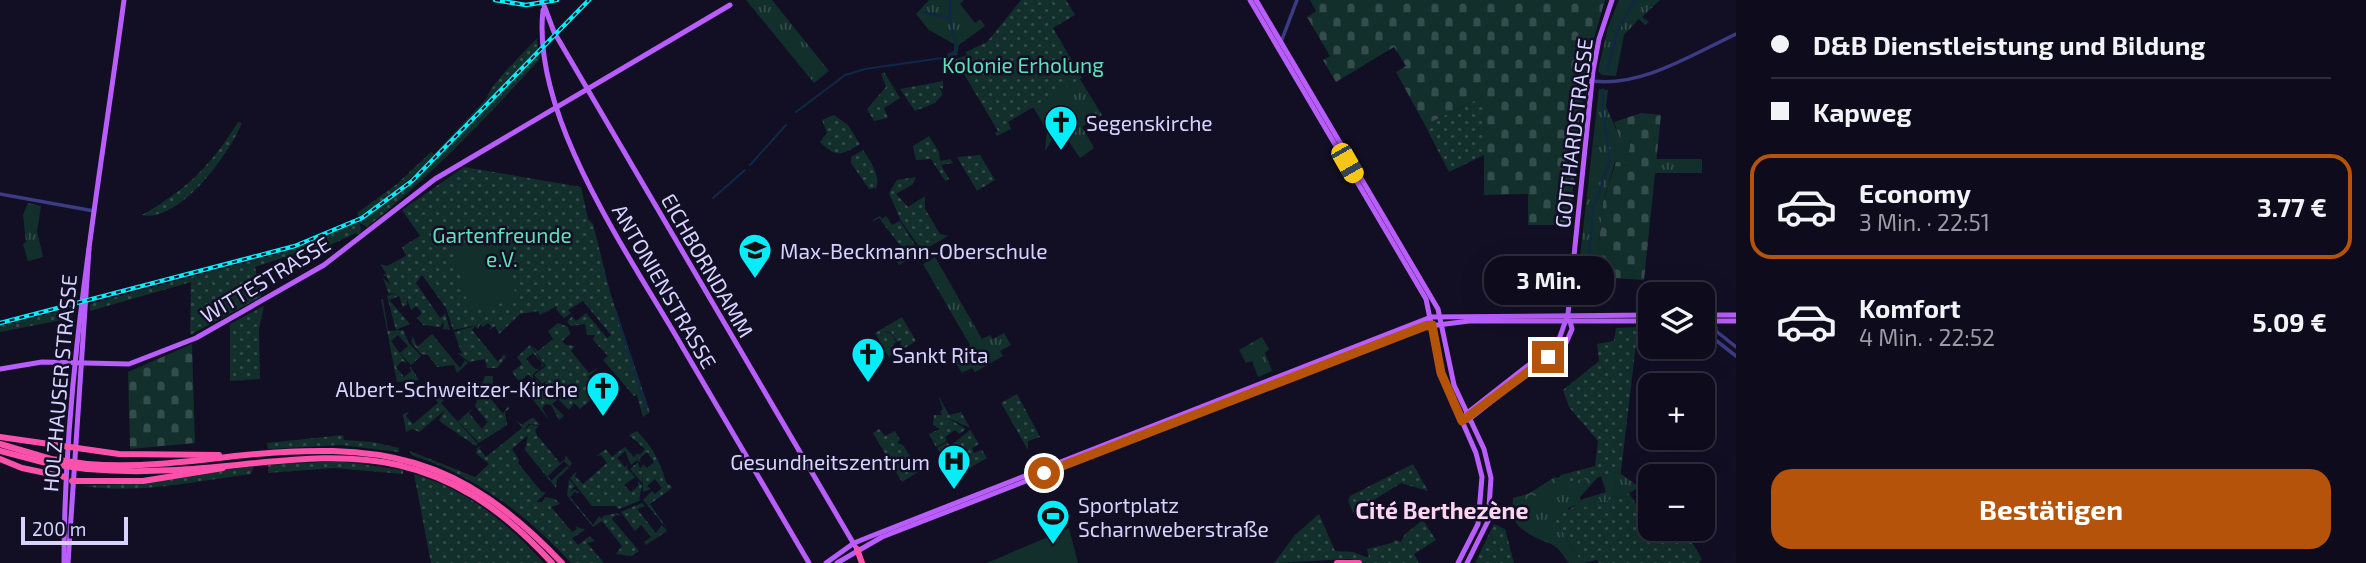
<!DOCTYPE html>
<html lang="de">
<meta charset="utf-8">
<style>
:root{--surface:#0e0b1c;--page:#171425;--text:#f1f3f6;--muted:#9b9ba3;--line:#2e2b3b;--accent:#b45309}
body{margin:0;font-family:"Exo 2",sans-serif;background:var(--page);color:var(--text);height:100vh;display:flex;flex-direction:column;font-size:26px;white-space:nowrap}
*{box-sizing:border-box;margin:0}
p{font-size:23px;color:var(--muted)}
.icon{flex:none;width:38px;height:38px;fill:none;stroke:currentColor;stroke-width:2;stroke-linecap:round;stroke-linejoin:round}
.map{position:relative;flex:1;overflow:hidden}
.side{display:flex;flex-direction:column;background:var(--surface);width:630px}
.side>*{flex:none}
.guide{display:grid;align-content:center;height:154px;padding:0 35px;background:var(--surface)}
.fabs{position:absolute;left:1638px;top:282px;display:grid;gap:14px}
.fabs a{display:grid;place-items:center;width:77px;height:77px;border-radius:14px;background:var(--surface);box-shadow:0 7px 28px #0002,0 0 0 2px var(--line);font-size:35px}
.scale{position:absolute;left:21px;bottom:18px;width:107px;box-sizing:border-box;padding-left:7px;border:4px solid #d6d3fe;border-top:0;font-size:19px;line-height:24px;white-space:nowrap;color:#d6d3fe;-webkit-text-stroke:5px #120f25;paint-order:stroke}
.end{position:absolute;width:32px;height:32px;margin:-16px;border:9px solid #b45309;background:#fff;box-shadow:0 0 0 4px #fff}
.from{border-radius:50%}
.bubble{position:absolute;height:49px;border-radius:21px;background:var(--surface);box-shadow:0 7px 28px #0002,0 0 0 2px var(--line);font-size:23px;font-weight:700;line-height:49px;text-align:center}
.car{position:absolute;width:21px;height:42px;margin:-21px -10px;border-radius:9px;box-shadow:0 0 5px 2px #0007;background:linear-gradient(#f5c518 24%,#345 0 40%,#f5c518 0 76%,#345 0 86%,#f5c518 0)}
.guide b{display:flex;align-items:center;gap:24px;height:66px;font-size:26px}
.guide b+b{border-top:2px solid var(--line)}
.guide i{width:18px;height:18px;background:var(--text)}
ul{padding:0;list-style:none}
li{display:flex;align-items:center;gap:21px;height:105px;margin:0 14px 10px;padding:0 21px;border:4px solid transparent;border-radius:21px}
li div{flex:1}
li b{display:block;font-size:26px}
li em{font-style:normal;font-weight:700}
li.current{border-color:var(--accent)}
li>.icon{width:63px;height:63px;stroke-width:1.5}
.primary-button{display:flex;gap:14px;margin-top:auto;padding:14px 35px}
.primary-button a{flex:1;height:80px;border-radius:21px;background:var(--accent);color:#fff;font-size:28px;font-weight:700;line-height:80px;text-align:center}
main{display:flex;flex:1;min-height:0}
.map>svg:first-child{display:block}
.grass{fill:url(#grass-dots)}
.forest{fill:url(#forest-crowns)}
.cemetery{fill:url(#cemetery-stones)}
.park{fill:url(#park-tufts)}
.pitch{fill:#122f2c}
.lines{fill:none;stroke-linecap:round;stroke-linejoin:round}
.stream{stroke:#0f2849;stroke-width:2}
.minor{stroke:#3b3c83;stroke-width:3.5}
.major{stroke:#b95dfc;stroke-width:5}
.highway{stroke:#fc51ab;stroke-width:6}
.rail-casing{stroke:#04edf9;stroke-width:4.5}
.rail{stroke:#120f25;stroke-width:2;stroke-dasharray:5;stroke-linecap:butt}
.highway-bridge{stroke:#fc51ab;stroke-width:6}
.route{stroke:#b45309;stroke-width:9}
.labels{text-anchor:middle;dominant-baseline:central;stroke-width:5;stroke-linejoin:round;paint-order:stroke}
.park-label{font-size:21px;fill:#60deb8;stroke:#120f25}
.poi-label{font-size:21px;fill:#d6d3fe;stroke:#120f25;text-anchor:start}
.street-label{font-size:21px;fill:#d6d3fe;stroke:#120f25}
.neighbourhood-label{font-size:23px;font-weight:bold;fill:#fed5f1;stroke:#120f25}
</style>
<main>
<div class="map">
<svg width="1736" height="563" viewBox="0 0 1736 563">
<defs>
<pattern id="grass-dots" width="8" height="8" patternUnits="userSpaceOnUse" patternTransform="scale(1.75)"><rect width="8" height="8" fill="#122f2c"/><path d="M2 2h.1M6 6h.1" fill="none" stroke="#344c4c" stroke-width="1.8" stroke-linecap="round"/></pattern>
<pattern id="forest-crowns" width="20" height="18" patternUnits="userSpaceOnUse" patternTransform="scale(1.75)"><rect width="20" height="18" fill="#122f2c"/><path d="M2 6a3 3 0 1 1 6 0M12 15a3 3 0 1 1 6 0" fill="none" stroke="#344c4c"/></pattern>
<pattern id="cemetery-stones" width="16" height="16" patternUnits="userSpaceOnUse" patternTransform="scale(1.75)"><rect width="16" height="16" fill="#122f2c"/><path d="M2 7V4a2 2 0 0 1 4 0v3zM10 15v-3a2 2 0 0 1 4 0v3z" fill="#344c4c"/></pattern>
<pattern id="park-tufts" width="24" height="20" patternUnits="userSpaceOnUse" patternTransform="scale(1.75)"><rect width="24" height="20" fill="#122f2c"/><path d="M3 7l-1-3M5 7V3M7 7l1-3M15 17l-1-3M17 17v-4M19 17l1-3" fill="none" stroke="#344c4c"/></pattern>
</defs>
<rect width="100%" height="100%" fill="#120f25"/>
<g class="grass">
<polygon points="1021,0 1066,0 1075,15 1053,28 1082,78 1008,122 1011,129 997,136 995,133 998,131 964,74 970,69 967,60 949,66 948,62 967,55 966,52 987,42"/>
<path d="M537,38L538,50C481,108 427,173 359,218L357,213L397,184L431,152L434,154L487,98C489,85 526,51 537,38Z"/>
<path d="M539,53L540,59C485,119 429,178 367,227L360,223L361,232L358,235L356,233L311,254L306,250L255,267L261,297L190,335L191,282L90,311V304L289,251L361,220L413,181Z"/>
<polygon points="884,72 900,98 884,108 888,118 874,121 867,109 886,87 881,74"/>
<polygon points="943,81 943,89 939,87 943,94 935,103 915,111 900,89"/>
<polygon points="1484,96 1484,155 1449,172 1425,125"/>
<path d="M834,115L848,125L860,144C840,156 837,158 820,142L827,133L822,120Z"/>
<path d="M238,122L242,123C229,154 180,223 142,215C187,189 210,167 238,122Z"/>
<polygon points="929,136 939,152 940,161 950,159 953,163 941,165 949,179 945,181 931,159 916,160 913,146"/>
<path d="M863,150C870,160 881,177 876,188L869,189L851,163V157Z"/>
<polygon points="980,155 995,180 977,191 957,157"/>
<polygon points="464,167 581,187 588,219 593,224 610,292 650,412 643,417 637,395 634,396 603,360 608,356 593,340 595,335 587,335 585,324 571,326 567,322 572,316 576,321 586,313 607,338 611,335 583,301 568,310 571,313 564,318 556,309 557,306 540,315 538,311 520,314 499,334 495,326 489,330 491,326 488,323 483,327 480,324 478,329 475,326 472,330 498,362 504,354 506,357 497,368 487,368 485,359 469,362 457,353 462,354 454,332 478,325 453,330 446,308 422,275 416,283 440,318 445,314 444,309 450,330 443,329 444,321 440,327 423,325 417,318 422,313 416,306 411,310 407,299 407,305 403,307 399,296 389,300 410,324 396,330 387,296 395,293 389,294 383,278 391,285 386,276 383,276 386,273 380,264 387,266 406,256 402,247 420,236 402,210"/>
<polygon points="916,177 913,184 896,194 908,207 925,196 925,209 940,234 948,236 922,251 901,221 889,193 897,180"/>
<polygon points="880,216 882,219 886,216 892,225 900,221 920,253 899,265 895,259 900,257 903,260 907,257 906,253 879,218 874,221 876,226 873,220"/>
<polygon points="381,299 383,299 388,331 403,330 409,343 421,356 411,365 400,353 408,346 398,335 391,341 407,363 402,361 396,367 404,377 411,371 410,366 419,380 397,382"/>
<polygon points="264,306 259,329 260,379 230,381 230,324"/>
<polygon points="74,308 72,318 0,332 0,326"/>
<polygon points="902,317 916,341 900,351 901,340 897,342 891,332 881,331 891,333 896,342 890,348 898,352 889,357 875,333"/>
<polygon points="558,323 568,327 570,334 562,341 566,345 575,346 571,351 589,373 599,367 588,377 600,392 580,409 574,403 567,413 569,410 558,399 552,404 564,416 559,420 551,405 546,404 542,408 549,420 530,396 543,385 542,390 550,399 557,394 550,384 544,384 549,380 542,384 534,375 546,366 531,345 538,351 553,339 548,331"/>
<polygon points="1638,327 1621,471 1546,491 1561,475 1595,466 1598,441 1569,407 1563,390 1599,361 1597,344 1614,341 1616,328"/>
<polygon points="432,334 460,368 465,360 468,363 457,373 454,365 437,367 428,355 421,354 411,342 413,336 417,347"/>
<polygon points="530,345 544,365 541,368 542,363 533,353 526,359 535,369 539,369 533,374 533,379 528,374 521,381 529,390 536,384 536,379 541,385 529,395 512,372 522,364 517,357"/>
<polygon points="485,376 493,376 492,387 486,380 490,386 483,389 503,414 508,406 510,408 505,412 507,425 479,443 458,421 473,408 469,413 482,429 487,422 491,426 475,406"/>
<polygon points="434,388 444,400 441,403 478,444 476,446 442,423 439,420 445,410 419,432 413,429 406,432 403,414 409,412 406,416 413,424 438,403 432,395 428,397 426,390"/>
<polygon points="1017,394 1040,437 1028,441 1028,450 1001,403"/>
<polygon points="938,395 949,415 961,412 970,428 946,417 966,429 959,434 955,430 945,437 947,441 936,447 929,434 940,429 933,425 934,415 942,415 940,412 943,410"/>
<path d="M531,418H534L540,425L529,424L523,431L530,425L539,426L535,430L537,435L560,463L565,459V455L572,463L570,467L564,461L548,476L551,481L567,466L569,468L557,479L556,488L525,450L528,435L512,449L519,460L518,463L541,491L546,493L536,502H543L545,497L555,499L560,504L551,507L572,532L577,529L575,526L585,530L572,538L578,545L590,536L595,541L587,543L604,563H571C526,514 474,475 411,455L410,451L475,477L489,464L476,453L477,448L483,445L479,448L486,457L522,428L516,420L522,425Z"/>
<polygon points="879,429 885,436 895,431 900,440 897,443 903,445 914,463 904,465 905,470 918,472 902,482 873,433"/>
<polygon points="970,430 979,444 972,448 974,453 982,450 987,458 954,477 937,448 947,442 950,446"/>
<path d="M637,431C654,448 660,463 667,484L671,485L672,488L650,504L668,530L643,500L652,491L655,494L662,488L655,479L647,486L651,489L643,492L642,471V483L630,469L638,462L640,469L643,464L647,468L654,462L647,452L639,459L641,463L637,460L631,465L625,451L617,458L625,467L628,464L627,468L635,477L624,485L631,492L638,486V481L642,485L639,501L619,509L615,506H592L570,478L577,471L575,476L583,484L607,463L601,455L596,456L606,449L612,457L625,447L634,457L637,453L640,455L645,449L629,435Z"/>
<polygon points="343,435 344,440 373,442 399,448 399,452 341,445 268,449 267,443"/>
<polygon points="339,461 403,470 403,474 334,468 268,473 268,465"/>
<polygon points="1413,464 1428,491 1401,483 1353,513 1348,500 1350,496"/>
<path d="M254,466L251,474C188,482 146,494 81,486L143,483Z"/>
<path d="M414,474C467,490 508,523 544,563H431Z"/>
<polygon points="569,479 575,486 569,493 575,489 580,493 574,492 570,497 593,525 599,516 602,519 603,516 618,513 621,516 616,515 612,519 639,551 632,556 616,554 622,546 602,521 593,527 567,495"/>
<polygon points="1629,493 1643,515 1650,511 1650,528 1684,529 1702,559 1699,563 1599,563 1597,560 1582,563 1552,515 1566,507 1569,510 1583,499 1588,506 1599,499 1602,504 1615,496 1618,500"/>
<polygon points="642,503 645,506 637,509 656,533 662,525 667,531 646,545 644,542 651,537 641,525 635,531 621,512"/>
<polygon points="1319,514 1335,551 1353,552 1369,558 1367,549 1392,543 1395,540 1401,542 1405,534 1423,520 1436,540 1414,554 1419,563 1366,563 1350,559 1274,563 1295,535"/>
<polygon points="1494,524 1505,529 1514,563 1475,563"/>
</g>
<path class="forest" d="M1555,477L1565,482L1598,477L1580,497L1581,502L1552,515L1561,546C1549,545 1520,532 1515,521C1512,515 1513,505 1513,498L1528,494Z"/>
<g class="cemetery">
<polygon points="1310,0 1605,0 1586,66 1569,225 1528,225 1528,194 1484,195 1484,96 1425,125 1396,72 1406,66 1394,47 1336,82 1323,60 1330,56 1307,17 1316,11"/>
<polygon points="1641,113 1661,115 1644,280 1596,277 1603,202 1616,162 1627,162 1631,139 1620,139 1614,122"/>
<polygon points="192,344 195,443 130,449 128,372"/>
</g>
<g class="park">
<polygon points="746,0 772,0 829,71 814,83"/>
<polygon points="929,0 964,0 960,4 975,23 980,19 985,26 959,45 957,55 948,58 947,54 954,51 954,44 929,30 916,14"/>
<polygon points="1619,0 1660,0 1642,17 1649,22 1645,25 1639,19 1624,35 1616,76 1602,75 1598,71 1608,27"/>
<polygon points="1080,79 1102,115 1082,127 1094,148 1080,158 1068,140 1052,140 1045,151 1047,130 1033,107"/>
<polygon points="1599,89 1608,90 1606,106 1620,139 1631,138 1627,163 1615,162 1603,202 1597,267 1579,265"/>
<polygon points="1656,159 1702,159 1702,173 1655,173"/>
<polygon points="28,203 41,206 37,231 43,257 28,261 23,244 26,242 23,215"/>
<polygon points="935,257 982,339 990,335 993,339 1004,333 1011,345 1000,351 1003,356 975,372 972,368 962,373 955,361 965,356 962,350 970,345 923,264"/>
<polygon points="1262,337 1269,349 1265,353 1272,371 1258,377 1252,361 1246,363 1239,350"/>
<polygon points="1621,471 1621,474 1638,486 1636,489 1618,500 1615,496 1602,504 1599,499 1585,508 1583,499 1606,492 1601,476"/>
<path d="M1570,484L1578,504L1552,515L1582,563H1569C1564,557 1560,550 1556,547C1542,537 1516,533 1514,512L1540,492Z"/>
</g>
<g class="pitch">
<polygon points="501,232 506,234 516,268 509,271 517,299 470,312 452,247"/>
<polygon points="1069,528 1078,563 987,563"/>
</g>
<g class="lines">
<g class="stream">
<polyline points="923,12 949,18"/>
<polyline points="945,58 957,51 950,19 950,0"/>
<polyline points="1607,72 1617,32 1635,0"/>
<polyline points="796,112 845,75 865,69 942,58"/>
<polyline points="750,165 786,125"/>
<polyline points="713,198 745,170"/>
<polyline points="1596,261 1589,255 1593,211 1610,158 1603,114 1603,89"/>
<polyline points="616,312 647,412"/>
</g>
<g class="minor">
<polyline points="1281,42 1297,0"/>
<path d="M1592,81C1642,87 1691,55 1736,34"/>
<polyline points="0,194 94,211"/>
<polyline points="1704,315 1713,338 1736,356"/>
<polyline points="1714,315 1716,331 1736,347"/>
</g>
<g class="major">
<polyline points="542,0 554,32 855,546"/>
<polyline points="1250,0 1426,299 1441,373 1476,453 1482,477 1478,524 1458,563"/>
<polyline points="1256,0 1438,309 1454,385 1484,449 1491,478 1488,521 1467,563"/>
<path d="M543,10C531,118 631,257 683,348C725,420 767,491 809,563"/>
<polyline points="1703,315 1736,315"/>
<polyline points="1703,321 1736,321"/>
<polyline points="0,369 42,362 129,364 196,338 324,265 435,179 730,5"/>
<polyline points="1466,414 1558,342 1568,314 1593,71 1599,39 1612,0"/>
<polyline points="1468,420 1566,343 1572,329 1570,321"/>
<path d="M64,563C64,372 99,188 124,0"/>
<polyline points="68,563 89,249"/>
<polyline points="826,563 854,543 874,535 1431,317 1650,315"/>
<polyline points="837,563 882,537 1422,327 1469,321 1650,321"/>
</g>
<g class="highway">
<polyline points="0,437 119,454 219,455"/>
<polyline points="0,444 51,459"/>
<polyline points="0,451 50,464"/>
<polyline points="0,459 22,468 65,477"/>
<path d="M87,464C137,468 186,462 235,456C380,441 459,454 562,563"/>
<path d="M87,469C276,486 396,392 552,563"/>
<polyline points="72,481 143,481 223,468"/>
<polyline points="857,549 862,563"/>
<polyline points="1337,563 1359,563"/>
</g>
<defs>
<g id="rail">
<polyline points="495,0 526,5 557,0"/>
<polyline points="0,323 295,246 362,218 412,181 589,0"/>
</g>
</defs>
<use href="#rail" class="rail-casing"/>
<use href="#rail" class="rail"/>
<g class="highway-bridge">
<polyline points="51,459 87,464"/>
<polyline points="50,464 87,469"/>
</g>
</g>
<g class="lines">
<polyline class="route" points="1044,473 1425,326 1432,325 1441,373 1462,421 1548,357"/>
</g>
<defs>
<symbol id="church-pin" viewBox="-11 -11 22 30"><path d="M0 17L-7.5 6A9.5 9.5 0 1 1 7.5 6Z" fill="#04edf9" stroke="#120f25"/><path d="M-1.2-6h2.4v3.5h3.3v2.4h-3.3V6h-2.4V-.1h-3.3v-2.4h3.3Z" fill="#111"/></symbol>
<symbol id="school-pin" viewBox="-11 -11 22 30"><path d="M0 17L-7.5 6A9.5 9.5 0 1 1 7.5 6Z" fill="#04edf9" stroke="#120f25"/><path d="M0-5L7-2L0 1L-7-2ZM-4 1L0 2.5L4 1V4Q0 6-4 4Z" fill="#111"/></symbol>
<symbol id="hospital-pin" viewBox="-11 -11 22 30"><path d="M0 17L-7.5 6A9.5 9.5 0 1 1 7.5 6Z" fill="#04edf9" stroke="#120f25"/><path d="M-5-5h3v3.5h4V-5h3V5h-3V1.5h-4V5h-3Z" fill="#111"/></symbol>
<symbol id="stadium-pin" viewBox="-11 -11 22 30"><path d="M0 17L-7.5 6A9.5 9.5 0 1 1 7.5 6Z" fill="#04edf9" stroke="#120f25"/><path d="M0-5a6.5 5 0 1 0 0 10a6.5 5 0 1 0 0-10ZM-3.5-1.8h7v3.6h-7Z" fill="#111"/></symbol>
</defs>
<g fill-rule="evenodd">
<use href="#church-pin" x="1042" y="103" width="38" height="52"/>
<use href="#school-pin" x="736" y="231" width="38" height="52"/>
<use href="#church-pin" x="849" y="335" width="38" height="52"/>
<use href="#church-pin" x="584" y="369" width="38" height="52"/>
<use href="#hospital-pin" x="935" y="442" width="38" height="52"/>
<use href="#stadium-pin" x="1034" y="497" width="38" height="52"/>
</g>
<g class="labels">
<g class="park-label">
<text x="1023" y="64">Kolonie Erholung</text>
<text x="502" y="234">Gartenfreunde<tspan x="502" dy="24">e.V.</tspan></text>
</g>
<g class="poi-label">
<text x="1086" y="122">Segenskirche</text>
<text x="780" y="250">Max-Beckmann-Oberschule</text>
<text x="892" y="354">Sankt Rita</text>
<text x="578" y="388" text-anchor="end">Albert-Schweitzer-Kirche</text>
<text x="930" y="461" text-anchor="end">Gesundheitszentrum</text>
<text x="1078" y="504">Sportplatz<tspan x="1078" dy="24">Scharnweberstraße</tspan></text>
</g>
<g class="street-label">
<text transform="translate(1573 133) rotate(-83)">GOTTHARDSTRASSE</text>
<text transform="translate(708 265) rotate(60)">EICHBORNDAMM</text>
<text transform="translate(265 279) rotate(-31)">WITTESTRASSE</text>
<text transform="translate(665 286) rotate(60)">ANTONIENSTRASSE</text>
<text transform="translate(59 383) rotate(-85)">HOLZHAUSER STRASSE</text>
</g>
<g class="neighbourhood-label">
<text x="1442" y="510">Cité Berthezène</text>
</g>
</g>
</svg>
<div class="fabs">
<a><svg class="icon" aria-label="layers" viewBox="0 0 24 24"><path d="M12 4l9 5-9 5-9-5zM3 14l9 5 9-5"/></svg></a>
<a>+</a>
<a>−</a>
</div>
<div class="scale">200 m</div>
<i class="end from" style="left:1044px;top:473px"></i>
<i class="end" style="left:1548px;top:357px"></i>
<div class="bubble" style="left:1484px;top:256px;width:130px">3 Min.</div>
<i class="car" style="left:1347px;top:163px;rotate:150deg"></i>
</div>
<section class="side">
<div class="guide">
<b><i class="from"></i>D&amp;B Dienstleistung und Bildung</b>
<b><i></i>Kapweg</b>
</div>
<ul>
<li class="current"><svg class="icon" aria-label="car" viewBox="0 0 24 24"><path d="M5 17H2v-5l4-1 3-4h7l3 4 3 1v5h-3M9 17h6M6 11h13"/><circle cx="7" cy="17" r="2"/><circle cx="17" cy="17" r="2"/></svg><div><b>Economy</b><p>3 Min. · 22:51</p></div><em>3.77 €</em></li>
<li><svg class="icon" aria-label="car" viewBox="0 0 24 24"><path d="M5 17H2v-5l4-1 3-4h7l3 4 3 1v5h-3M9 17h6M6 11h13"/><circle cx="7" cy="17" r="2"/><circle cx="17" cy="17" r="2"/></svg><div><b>Komfort</b><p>4 Min. · 22:52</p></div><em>5.09 €</em></li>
</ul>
<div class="primary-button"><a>Bestätigen</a></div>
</section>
</main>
